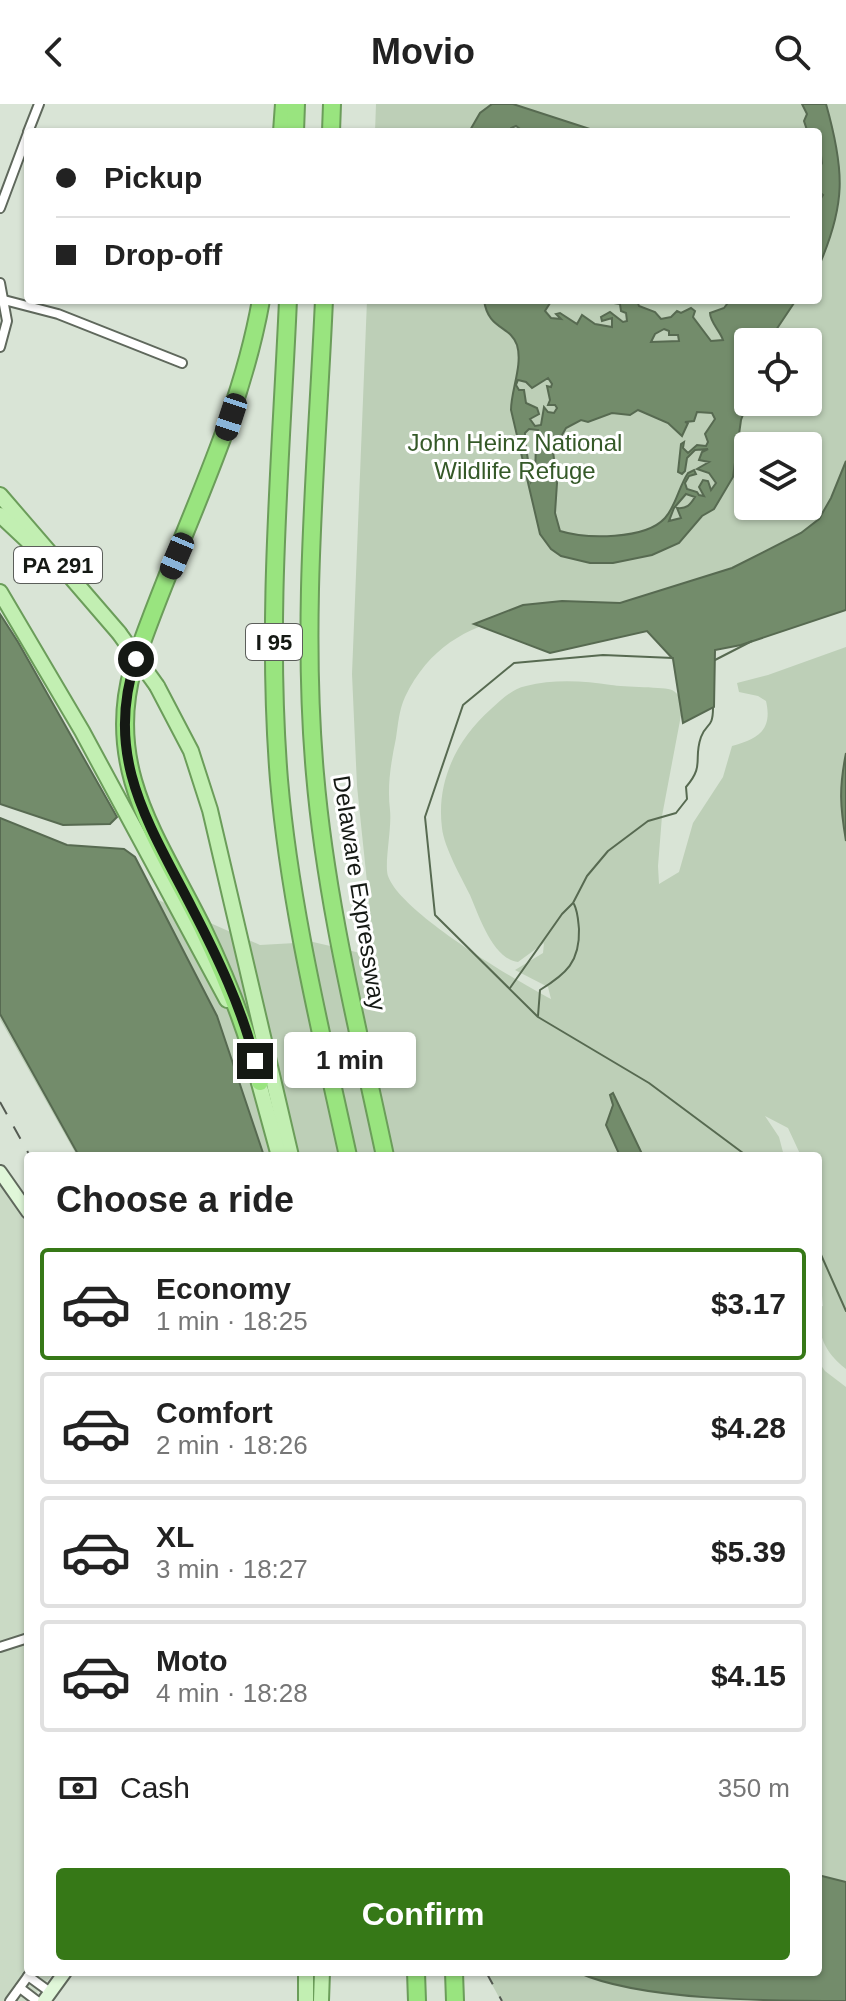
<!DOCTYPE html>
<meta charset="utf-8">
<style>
:root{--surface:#fff;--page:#f2f2f2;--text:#222;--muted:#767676;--line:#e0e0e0;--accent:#367817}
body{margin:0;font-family:Helvetica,sans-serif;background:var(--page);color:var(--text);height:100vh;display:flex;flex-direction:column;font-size:30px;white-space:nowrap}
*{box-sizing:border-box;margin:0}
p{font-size:26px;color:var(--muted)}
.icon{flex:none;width:44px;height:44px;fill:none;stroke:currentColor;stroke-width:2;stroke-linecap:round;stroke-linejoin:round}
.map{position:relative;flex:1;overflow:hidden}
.side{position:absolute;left:24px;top:1048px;width:798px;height:824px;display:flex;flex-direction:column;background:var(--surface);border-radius:8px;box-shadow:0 2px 6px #0004}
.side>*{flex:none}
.guide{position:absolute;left:24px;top:24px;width:798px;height:176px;border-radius:8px;box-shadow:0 2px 6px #0004;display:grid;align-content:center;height:176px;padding:0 32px;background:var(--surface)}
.buttons{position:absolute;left:734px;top:224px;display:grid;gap:16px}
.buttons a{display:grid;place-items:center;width:88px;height:88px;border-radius:8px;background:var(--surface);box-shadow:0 2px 6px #0004;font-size:40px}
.end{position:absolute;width:36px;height:36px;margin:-18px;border:10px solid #151914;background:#fff;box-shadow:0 0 0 4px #fff}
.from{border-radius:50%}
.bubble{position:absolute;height:56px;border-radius:8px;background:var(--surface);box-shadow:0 2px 6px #0004;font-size:26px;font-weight:700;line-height:56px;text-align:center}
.car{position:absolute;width:24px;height:48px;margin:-24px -12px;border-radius:10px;box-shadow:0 0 6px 2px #0007;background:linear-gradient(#222 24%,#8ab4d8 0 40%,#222 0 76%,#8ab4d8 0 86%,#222 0)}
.guide b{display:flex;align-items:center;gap:28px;height:76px;font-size:30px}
.guide b+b{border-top:2px solid var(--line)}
.guide i{width:20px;height:20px;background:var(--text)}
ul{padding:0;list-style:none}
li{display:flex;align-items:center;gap:24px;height:112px;margin:0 16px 12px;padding:0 16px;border:4px solid var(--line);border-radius:8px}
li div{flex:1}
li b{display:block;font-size:30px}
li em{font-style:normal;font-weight:700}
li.on{border-color:var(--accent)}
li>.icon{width:72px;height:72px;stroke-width:1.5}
h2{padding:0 32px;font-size:36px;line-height:96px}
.pay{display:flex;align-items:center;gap:20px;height:88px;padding:0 32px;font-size:30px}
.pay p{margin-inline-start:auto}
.primary-button{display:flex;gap:16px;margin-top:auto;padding:16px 32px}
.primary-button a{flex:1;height:92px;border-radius:8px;background:var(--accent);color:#fff;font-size:32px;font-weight:700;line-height:92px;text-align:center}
header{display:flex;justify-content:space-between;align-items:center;height:104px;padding:0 32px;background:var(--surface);font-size:36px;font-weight:700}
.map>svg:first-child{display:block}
.built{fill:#cadac5}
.green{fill:#bdcfb7;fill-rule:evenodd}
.water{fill:#738c6b;stroke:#576a51;stroke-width:2;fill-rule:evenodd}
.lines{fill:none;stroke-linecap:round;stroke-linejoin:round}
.stream{stroke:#576a51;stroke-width:2}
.street-casing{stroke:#5f685c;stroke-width:12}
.secondary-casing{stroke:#5f685c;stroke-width:16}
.primary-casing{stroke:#6b9d5a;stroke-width:18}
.highway-casing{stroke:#6b9d5a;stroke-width:20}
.street{stroke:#fff;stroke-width:8}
.secondary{stroke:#e0f7d9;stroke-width:12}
.primary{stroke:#c2efb2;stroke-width:14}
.highway{stroke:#99e47f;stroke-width:16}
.rail{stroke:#555b53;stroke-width:2;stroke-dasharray:14 14;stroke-linecap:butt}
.primary-bridge-casing{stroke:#6b9d5a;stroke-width:18;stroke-linecap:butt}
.primary-bridge{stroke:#c2efb2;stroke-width:14}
.route{stroke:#151914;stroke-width:10}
.labels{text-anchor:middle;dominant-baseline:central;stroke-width:6;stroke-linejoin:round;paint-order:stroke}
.shield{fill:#fff;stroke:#5b5e5a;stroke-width:2}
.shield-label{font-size:22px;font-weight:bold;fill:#151914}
.park-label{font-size:24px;fill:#355928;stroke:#fff}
.street-label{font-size:24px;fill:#151914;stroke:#fff}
</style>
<header><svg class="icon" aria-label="back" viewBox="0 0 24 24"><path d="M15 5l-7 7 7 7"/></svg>Movio<svg class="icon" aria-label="search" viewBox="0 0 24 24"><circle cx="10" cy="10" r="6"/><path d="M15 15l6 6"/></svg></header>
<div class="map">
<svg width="846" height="1897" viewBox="0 0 846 1897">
<rect width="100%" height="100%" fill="#d9e4d6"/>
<polygon class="built" points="0,1079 28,1121 28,1868 55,1868 29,1897 0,1897"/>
<g class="green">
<path d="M376,0H846V454C775,468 704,484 632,496C546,511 450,499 405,593C399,606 398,621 396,634C391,658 387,682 390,706C392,725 384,760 388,772C401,809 515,876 551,895L548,883L515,866L543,849L544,839L518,858C493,855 479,812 470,791C461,773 444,743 442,724C436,677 457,635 491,605C502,595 512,585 526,582C554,575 584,577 611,581C623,583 666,583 672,586C680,590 682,598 682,606L662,712L658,762L659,780L679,768L693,719L723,673L732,642C757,635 773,627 766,597L758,592L739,588L737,579L768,571L846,543V1265C824,1248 818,1231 818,1203L823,1202L818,1151V1052H801L788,1024L765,1012L779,1033L784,1052H77L0,915V734L147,791L260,841L313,838L369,851L370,807L357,682L352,570L367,196H818V28H375ZM748,238H808V298H748ZM748,342H808V402H748Z"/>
<polygon points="818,1257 825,1267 846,1283 846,1897 501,1897 488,1873 490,1868 818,1868"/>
</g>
<g class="water">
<polygon points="492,0 513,0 599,28 524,28 516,22 511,24 508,28 485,26 469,28 480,9"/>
<path d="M802,0H826C845,67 846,101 818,164V99L823,91L818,87V67L822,59L818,28L807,26L804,17L807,10Z"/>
<path d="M484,196H552L545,207L551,214L561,215L556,210L560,209L577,220L582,211L595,220L612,223V214L602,217L601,213L610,208L623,218L627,217L626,209L621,207L620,200L595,196H637L639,202L655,208L661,215L671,213L677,207L681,209L691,204L695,207L693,213L711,237L723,236C720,227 710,218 710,209L724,204L730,196H796L768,238H748V297L741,316L733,373L714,405L702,412L679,439L652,451L613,459H590L561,452L551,445L540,430L511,306C511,286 523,261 517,241C510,221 488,226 484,196ZM664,225L669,227V231H678L679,237L651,238L655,230ZM548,274L552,280L551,283L547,282L550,296L548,301H555L557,304L554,309L548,308L544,303L541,321L535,322L530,315L539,310L537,304L526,299L524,286H519L516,281L518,276L526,278L532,284ZM638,306L668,319L682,332L688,319L685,318L694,317L697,308L712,309L715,315L705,330L708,338L706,342L697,341L688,349L683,344L684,338L681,340L678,368L682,370L685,367L687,354L695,346L708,345L702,348L699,356L709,358L697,365L709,369L716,379L711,386L708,377L703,376L699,383L704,392L699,391L697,388L687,385L685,379L689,372L696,370L694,366L688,369C679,382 676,402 665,414C645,436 586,435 560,427L555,409L557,379L553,347L566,324L581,316L588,318L612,309L630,311ZM529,325L538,326C533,347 539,358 531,377L525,336V329ZM686,390L695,393C690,401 687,405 677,404L681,414L669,417L674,404Z"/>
<polygon points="846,357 846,506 741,541 715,546 714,603 683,619 673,555 647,527 550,549 474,520 523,501 562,497 620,499 732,464 801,429 819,415 831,394"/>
<polygon points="0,510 18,538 117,713 110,720 63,721 0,700"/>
<path d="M846,649V737C840,702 839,684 846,649Z"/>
<polygon points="0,714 67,741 124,745 135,753 217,912 264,1052 79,1052 0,910"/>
<polygon points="613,989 643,1052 620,1052 606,1021 613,1001 610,991"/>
<path d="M818,1771L846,1778V1897C771,1897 640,1897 577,1868H818Z"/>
</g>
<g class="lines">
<g class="stream">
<polyline points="673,554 603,551 514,559 463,601 425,713 435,811 538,913 649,979 747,1052"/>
<polyline points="715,556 752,537"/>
<path d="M510,884L562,810L573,799L587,772L608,747L648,717L676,709L687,695L686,683C705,661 693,656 701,633C706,619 713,625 713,604"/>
<path d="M538,912L540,886C566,870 580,858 579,825C578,816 578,808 574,800"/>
<polyline points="818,1144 846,1207"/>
</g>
<defs>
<g id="street">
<polyline points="28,28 39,0"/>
<polyline points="0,104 28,29"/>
<polyline points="0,179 7,217 0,243"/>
<polyline points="4,196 58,210 182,259"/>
<polyline points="0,1543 28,1534"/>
<polyline points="28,1872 50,1888"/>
<polyline points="20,1884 37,1897"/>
<polyline points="10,1897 31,1868"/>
</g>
<g id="secondary">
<polyline points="0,1068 28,1108"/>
<polyline points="44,1897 65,1868"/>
</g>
<g id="primary">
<polyline points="0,391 119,529"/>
<polyline points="0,411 32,441"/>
<polyline points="0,488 82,627 227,896"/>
<polyline points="157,582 191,647 210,706 291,1052"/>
<polyline points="256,968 279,1052"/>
<polyline points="306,1897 306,1868"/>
<polyline points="321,1897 322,1868"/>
</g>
<g id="highway">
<polyline points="282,28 284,0"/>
<polyline points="295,28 296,0"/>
<polyline points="331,28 332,0"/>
<path d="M288,196C281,355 266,516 279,676C290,803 321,928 348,1052"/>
<path d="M324,196C317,353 301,513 315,670C326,799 358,925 385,1052"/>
<path d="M260,978C247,924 226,873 202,823C159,736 104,666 133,564C174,440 238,326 261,196"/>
<polyline points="416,1868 417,1897"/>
<polyline points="454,1868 455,1897"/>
</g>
</defs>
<use href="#street" class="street-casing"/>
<use href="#secondary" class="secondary-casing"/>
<use href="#primary" class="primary-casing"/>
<use href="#highway" class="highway-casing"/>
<use href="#street" class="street"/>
<use href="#secondary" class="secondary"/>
<use href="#primary" class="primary"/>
<use href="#highway" class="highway"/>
<g class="rail">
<polyline points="0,998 30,1052"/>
<polyline points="486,1868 502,1897"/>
</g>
<defs>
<polyline id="primary-bridge" points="119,529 157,582"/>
</defs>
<use href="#primary-bridge" class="primary-bridge-casing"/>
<use href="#primary-bridge" class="primary-bridge"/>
</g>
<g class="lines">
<path class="route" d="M136,555C103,653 149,720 192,804C217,852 242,904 255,957"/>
</g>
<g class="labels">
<g class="shield">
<rect x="14" y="443" width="88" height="36" rx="6"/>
<rect x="246" y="520" width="56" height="36" rx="6"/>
</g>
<g class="shield-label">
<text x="58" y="461">PA 291</text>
<text x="274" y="538">I 95</text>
</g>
<g class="park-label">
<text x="515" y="338">John Heinz National<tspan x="515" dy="28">Wildlife Refuge</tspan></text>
</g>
<g class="street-label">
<text transform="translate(360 789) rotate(81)">Delaware Expressway</text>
</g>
</g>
</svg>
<div class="buttons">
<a><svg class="icon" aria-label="locate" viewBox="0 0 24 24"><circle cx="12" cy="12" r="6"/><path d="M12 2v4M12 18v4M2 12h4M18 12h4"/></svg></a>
<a><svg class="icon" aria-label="layers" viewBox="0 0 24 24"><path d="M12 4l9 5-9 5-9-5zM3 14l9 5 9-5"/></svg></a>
</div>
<i class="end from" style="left:136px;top:555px"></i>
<i class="end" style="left:255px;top:957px"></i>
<div class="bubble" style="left:284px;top:928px;width:132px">1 min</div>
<i class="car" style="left:231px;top:313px;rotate:198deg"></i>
<i class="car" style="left:177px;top:452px;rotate:203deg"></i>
<div class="guide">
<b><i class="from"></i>Pickup</b>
<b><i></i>Drop-off</b>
</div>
<section class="side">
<h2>Choose a ride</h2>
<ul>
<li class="on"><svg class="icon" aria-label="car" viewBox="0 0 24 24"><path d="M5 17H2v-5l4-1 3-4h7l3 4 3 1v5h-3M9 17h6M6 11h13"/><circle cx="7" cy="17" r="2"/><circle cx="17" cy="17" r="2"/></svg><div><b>Economy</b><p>1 min · 18:25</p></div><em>$3.17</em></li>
<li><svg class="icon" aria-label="car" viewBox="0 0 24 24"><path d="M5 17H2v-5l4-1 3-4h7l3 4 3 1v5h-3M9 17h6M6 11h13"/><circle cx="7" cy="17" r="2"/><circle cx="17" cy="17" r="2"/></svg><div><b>Comfort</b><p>2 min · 18:26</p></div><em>$4.28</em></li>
<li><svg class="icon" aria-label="car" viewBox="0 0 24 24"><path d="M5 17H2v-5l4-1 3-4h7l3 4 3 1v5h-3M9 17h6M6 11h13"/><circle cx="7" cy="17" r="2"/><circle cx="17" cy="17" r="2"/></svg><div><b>XL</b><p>3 min · 18:27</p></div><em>$5.39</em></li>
<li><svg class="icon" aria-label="car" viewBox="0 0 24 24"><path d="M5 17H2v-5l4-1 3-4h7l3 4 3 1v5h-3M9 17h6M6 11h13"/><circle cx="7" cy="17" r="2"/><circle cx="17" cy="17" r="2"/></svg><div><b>Moto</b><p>4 min · 18:28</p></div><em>$4.15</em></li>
</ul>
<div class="pay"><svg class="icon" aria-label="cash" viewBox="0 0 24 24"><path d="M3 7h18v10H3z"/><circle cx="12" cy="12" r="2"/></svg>Cash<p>350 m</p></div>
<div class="primary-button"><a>Confirm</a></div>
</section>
</div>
